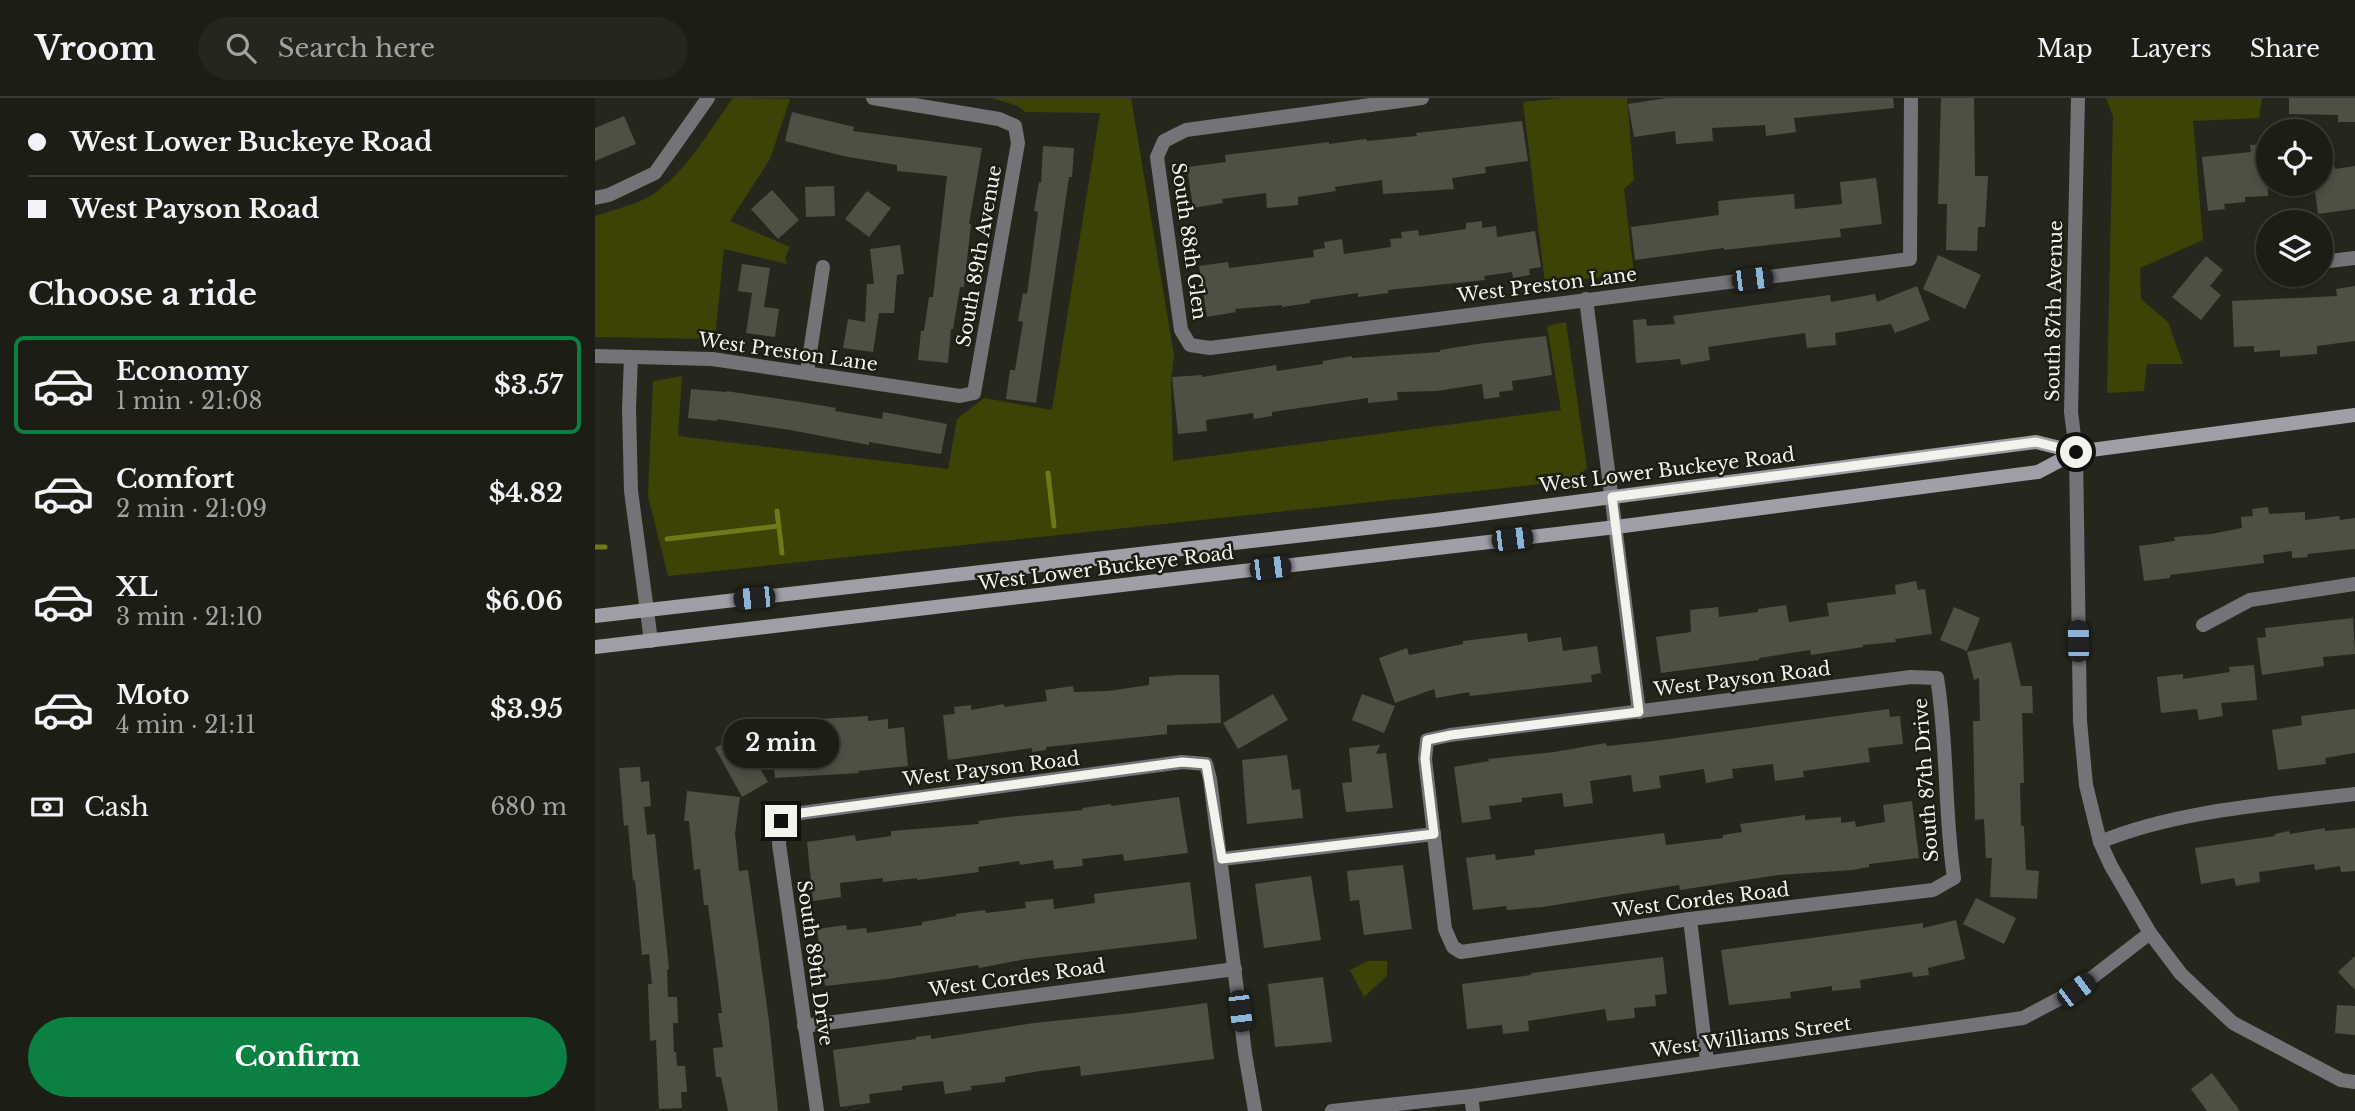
<!DOCTYPE html>
<meta charset="utf-8">
<style>
:root{--surface:#1c1d15;--page:#25261e;--text:#f1f3f6;--muted:#a0a2a0;--line:#3a3b34;--accent:#0b8043}
body{margin:0;font-family:"Libre Baskerville",serif;background:var(--page);color:var(--text);height:100vh;display:flex;flex-direction:column;font-size:26px;white-space:nowrap}
*{box-sizing:border-box;margin:0}
p{font-size:23px;color:var(--muted)}
.icon{flex:none;width:38px;height:38px;fill:none;stroke:currentColor;stroke-width:2;stroke-linecap:round;stroke-linejoin:round}
.map{position:relative;flex:1;overflow:hidden}
.details{display:flex;flex-direction:column;background:var(--surface);width:595px}
.details>*{flex:none}
.top-card{display:grid;align-content:center;height:154px;padding:0 28px;background:var(--surface)}
.fabs{position:absolute;left:1661px;top:21px;display:grid;gap:14px}
.fabs a{display:grid;place-items:center;width:77px;height:77px;border-radius:50%;background:var(--surface);box-shadow:0 4px 10px #0003,0 0 0 2px var(--line);font-size:35px}
.end{position:absolute;width:32px;height:32px;margin:-16px;border:9px solid #f1f3ec;background:#111;box-shadow:0 0 0 4px #111}
.from{border-radius:50%}
.bubble{position:absolute;height:49px;border-radius:24px;background:var(--surface);box-shadow:0 4px 10px #0003,0 0 0 2px var(--line);font-size:23px;font-weight:700;line-height:49px;text-align:center}
.car{position:absolute;width:21px;height:42px;margin:-21px -10px;border-radius:9px;box-shadow:0 0 5px 2px #0007;background:linear-gradient(#222 24%,#8ab4d8 0 40%,#222 0 76%,#8ab4d8 0 86%,#222 0)}
.top-card b{display:flex;align-items:center;gap:24px;height:66px;font-size:26px}
.top-card b+b{border-top:2px solid var(--line)}
.top-card i{width:18px;height:18px;background:var(--text)}
ul{padding:0;list-style:none}
li{display:flex;align-items:center;gap:21px;height:98px;margin:0 14px 10px;padding:0 14px;border:4px solid transparent;border-radius:10px}
li div{flex:1}
li b{display:block;font-size:26px}
li em{font-style:normal;font-weight:700}
li.current{border-color:var(--accent)}
li>.icon{width:63px;height:63px;stroke-width:1.5}
h2{padding:0 28px;font-size:32px;line-height:84px}
.pay{display:flex;align-items:center;gap:18px;height:77px;padding:0 28px;font-size:26px}
.pay p{margin-inline-start:auto}
.action{display:flex;gap:14px;margin-top:auto;padding:14px 28px}
.action a{flex:1;height:80px;border-radius:42px;background:var(--accent);color:#fff;font-size:28px;font-weight:700;line-height:80px;text-align:center}
header{display:flex;align-items:center;gap:42px;box-sizing:border-box;height:98px;padding:0 35px;background:var(--surface);border-bottom:2px solid var(--line)}
header strong{font-size:33px}
nav{display:flex;gap:38px;margin-inline-start:auto;font-size:24px}
.search{width:490px;height:63px;background:var(--page);display:flex;align-items:center;gap:18px;box-sizing:border-box;padding:0 24px;border-radius:38px;color:var(--muted);font-size:26px}
main{display:flex;flex:1;min-height:0}
.map>svg:first-child{display:block}
.green{fill:#3d4306}
.lines{fill:none;stroke-linecap:round;stroke-linejoin:round}
.stream{stroke:#707915;stroke-width:5}
.building{fill:#4e5044}
.minor{stroke:#737378;stroke-width:14}
.tertiary{stroke:#737378;stroke-width:14}
.secondary{stroke:#9f9fa8;stroke-width:14}
.route{stroke:#f1f3ec;stroke-width:9}
.labels{text-anchor:middle;dominant-baseline:central;stroke-width:5;stroke-linejoin:round;paint-order:stroke}
.street-label{font-size:19px;fill:#f1f3ec;stroke:#1c1d13}
</style>
<header>
<strong>Vroom</strong>
<div class="search"><svg class="icon" aria-label="search" viewBox="0 0 24 24"><circle cx="10" cy="10" r="6"/><path d="M15 15l6 6"/></svg>Search here</div>
<nav><a>Map</a><a>Layers</a><a>Share</a></nav>
</header>
<main>
<section class="details">
<div class="top-card">
<b><i class="from"></i>West Lower Buckeye Road</b>
<b><i></i>West Payson Road</b>
</div>
<h2>Choose a ride</h2>
<ul>
<li class="current"><svg class="icon" aria-label="car" viewBox="0 0 24 24"><path d="M5 17H2v-5l4-1 3-4h7l3 4 3 1v5h-3M9 17h6M6 11h13"/><circle cx="7" cy="17" r="2"/><circle cx="17" cy="17" r="2"/></svg><div><b>Economy</b><p>1 min · 21:08</p></div><em>$3.57</em></li>
<li><svg class="icon" aria-label="car" viewBox="0 0 24 24"><path d="M5 17H2v-5l4-1 3-4h7l3 4 3 1v5h-3M9 17h6M6 11h13"/><circle cx="7" cy="17" r="2"/><circle cx="17" cy="17" r="2"/></svg><div><b>Comfort</b><p>2 min · 21:09</p></div><em>$4.82</em></li>
<li><svg class="icon" aria-label="car" viewBox="0 0 24 24"><path d="M5 17H2v-5l4-1 3-4h7l3 4 3 1v5h-3M9 17h6M6 11h13"/><circle cx="7" cy="17" r="2"/><circle cx="17" cy="17" r="2"/></svg><div><b>XL</b><p>3 min · 21:10</p></div><em>$6.06</em></li>
<li><svg class="icon" aria-label="car" viewBox="0 0 24 24"><path d="M5 17H2v-5l4-1 3-4h7l3 4 3 1v5h-3M9 17h6M6 11h13"/><circle cx="7" cy="17" r="2"/><circle cx="17" cy="17" r="2"/></svg><div><b>Moto</b><p>4 min · 21:11</p></div><em>$3.95</em></li>
</ul>
<div class="pay"><svg class="icon" aria-label="cash" viewBox="0 0 24 24"><path d="M3 7h18v10H3z"/><circle cx="12" cy="12" r="2"/></svg>Cash<p>680 m</p></div>
<div class="action"><a>Confirm</a></div>
</section>
<div class="map">
<svg width="1760" height="1013" viewBox="0 0 1760 1013">
<rect width="100%" height="100%" fill="#25271c"/>
<g class="green">
<path d="M138,0L195,1L175,61L135,123L195,149L190,160L192,166L129,151L120,241L0,239V118C18,112 40,107 57,97C91,74 114,33 138,0Z"/>
<polygon points="397,0 536,0 579,257 576,281 578,363 966,312 952,228 971,224 992,370 979,381 938,387 73,478 53,398 58,283 87,278 83,338 353,371 362,321 389,300 457,312 505,15 430,14 423,8"/>
<polygon points="967,0 1032,0 1039,82 1029,91 1039,176 950,185 928,4"/>
<polygon points="1511,0 1667,0 1664,20 1598,23 1608,142 1545,170 1546,201 1573,224 1588,266 1552,266 1549,293 1512,295 1518,18"/>
<polygon points="773,863 792,863 792,878 769,899 755,872"/>
</g>
<g class="lines">
<g class="stream">
<polyline points="453,375 459,428"/>
<polyline points="182,413 187,455"/>
<polyline points="72,441 184,428"/>
<polyline points="0,449 10,449"/>
</g>
</g>
<g class="building">
<polygon points="1072,0 1298,0 1299,10 1199,20 1201,34 1171,38 1170,27 1117,30 1118,43 1081,46 1080,33 1039,39 1033,6"/>
<polygon points="1346,0 1379,0 1380,78 1393,78 1390,129 1383,129 1382,153 1351,152 1352,106 1343,106"/>
<polygon points="1694,0 1760,0 1760,24 1743,24 1743,17 1694,16"/>
<polygon points="197,14 259,29 258,33 387,50 374,126 376,126 369,189 365,189 358,231 356,231 353,265 323,262 326,233 329,233 334,199 338,199 352,78 302,73 302,67 248,58 190,43"/>
<polygon points="29,18 41,46 0,63 0,30"/>
<polygon points="927,23 933,63 890,69 891,75 857,80 859,91 788,96 787,82 740,89 741,93 703,99 703,107 672,110 671,95 627,101 628,105 598,110 592,69 631,64 630,57 734,44 734,46 771,41 772,43 822,38 821,35"/>
<polygon points="1673,46 1673,98 1650,99 1650,104 1629,106 1630,111 1613,113 1607,59 1656,54 1655,47"/>
<polygon points="448,48 479,50 477,79 474,79 441,305 411,301 415,272 420,272 428,224 423,223 428,195 432,196 443,114 439,113 444,84 446,85"/>
<polygon points="1738,62 1740,71 1760,68 1760,111 1723,116 1719,86 1726,86 1726,64"/>
<polygon points="1281,80 1287,126 1245,131 1246,139 1129,152 1129,150 1040,162 1036,129 1124,117 1123,103 1151,100 1199,96 1200,111 1247,106 1245,84"/>
<polygon points="239,88 240,118 211,119 210,89"/>
<polygon points="177,92 204,122 183,141 156,111"/>
<polygon points="272,93 296,110 274,139 250,121"/>
<polygon points="887,123 887,130 901,128 902,139 940,133 946,169 934,171 935,177 918,180 917,174 889,178 890,182 793,192 793,195 763,199 763,195 715,202 715,205 687,209 687,207 640,211 641,214 612,219 604,168 633,164 634,170 719,159 718,152 730,150 729,144 747,141 749,156 796,149 795,141 807,140 806,134 823,132 824,138 871,131 871,125"/>
<polygon points="305,147 309,176 302,177 299,215 284,215 278,254 248,250 253,221 270,224 272,186 279,186 275,151"/>
<polygon points="1343,157 1386,177 1370,211 1328,191"/>
<polygon points="1611,158 1628,172 1615,188 1626,197 1606,222 1577,199"/>
<polygon points="147,166 175,170 169,209 184,211 180,239 151,235 157,195 143,193"/>
<polygon points="1322,188 1335,222 1300,235 1296,226 1240,235 1241,247 1212,250 1210,235 1113,249 1115,262 1086,267 1085,261 1041,265 1038,222 1051,221 1052,228 1080,226 1078,218 1235,197 1236,204 1280,196 1282,204"/>
<polygon points="1760,188 1760,243 1722,248 1722,256 1685,259 1685,252 1659,254 1659,248 1639,249 1637,203 1742,198 1741,191"/>
<polygon points="951,238 957,277 917,283 918,292 904,294 905,299 889,301 887,286 842,293 802,294 803,302 773,305 773,300 677,314 677,318 659,321 658,315 611,322 612,333 583,336 577,279 607,277 607,279 681,267 682,273 728,266 728,263 757,258 757,260 845,254 845,252 882,246"/>
<polygon points="96,291 131,294 131,293 212,305 241,310 240,313 287,321 288,314 352,326 346,356 274,344 274,347 195,332 122,321 122,323 93,320"/>
<polygon points="1673,409 1674,416 1710,414 1710,422 1744,418 1745,422 1760,420 1760,451 1712,456 1713,459 1697,460 1697,453 1668,457 1669,465 1575,477 1575,480 1549,483 1544,448 1580,443 1579,439 1616,436 1647,430 1646,419 1658,418 1657,411"/>
<polygon points="1321,483 1323,492 1330,491 1337,536 1300,541 1301,544 1268,547 1268,549 1216,557 1215,552 1164,560 1164,562 1066,575 1061,539 1096,534 1095,512 1123,509 1124,519 1163,514 1163,511 1191,507 1194,524 1234,518 1232,505 1301,496 1300,487"/>
<polygon points="1359,509 1385,520 1372,553 1345,542"/>
<polygon points="1758,520 1760,556 1728,559 1729,568 1667,577 1662,540 1671,539 1670,530"/>
<polygon points="932,535 933,544 966,539 968,553 1002,548 1006,575 996,577 997,584 875,598 874,594 841,600 839,591 800,605 784,560 812,550 814,557 868,546 868,543"/>
<polygon points="1416,544 1426,588 1437,588 1438,615 1427,615 1429,685 1425,685 1426,728 1429,728 1431,772 1444,773 1442,801 1395,799 1397,760 1391,760 1389,721 1380,722 1378,623 1385,623 1384,580 1379,582 1372,554"/>
<polygon points="1659,567 1662,602 1626,605 1628,618 1604,622 1602,611 1566,615 1562,579 1588,576 1588,581 1635,574 1634,569"/>
<polygon points="583,577 624,577 626,625 572,627 572,636 451,649 451,652 437,654 437,650 353,662 348,617 360,616 359,609 376,607 376,612 409,606 409,609 452,603 450,592 478,588 479,594 513,593 554,587 554,579"/>
<polygon points="678,596 693,622 643,651 628,625"/>
<polygon points="767,596 800,608 789,635 757,622"/>
<polygon points="1294,611 1295,619 1305,618 1308,646 1273,650 1275,664 1208,673 1209,679 1180,683 1178,666 1137,671 1138,680 1111,685 1109,671 1064,678 1066,690 1038,694 1036,677 995,683 998,705 969,709 967,695 927,700 927,704 894,708 896,721 867,725 859,669 894,663 893,661 959,654 1011,645 1012,648 1059,643"/>
<polygon points="1760,611 1760,655 1730,660 1731,666 1683,672 1677,632 1707,627 1706,618"/>
<polygon points="273,618 273,623 293,621 293,631 309,629 313,668 263,673 264,675 180,680 174,628 209,625 209,622"/>
<polygon points="145,636 173,684 147,699 120,650"/>
<polygon points="785,647 781,656 791,655 798,710 751,714 747,685 757,684 754,650"/>
<polygon points="692,657 697,692 705,691 708,720 652,726 647,662"/>
<polygon points="45,669 46,684 54,683 56,708 49,709 52,737 60,736 74,871 72,872 73,899 82,899 83,925 78,925 79,954 81,954 82,968 90,968 92,994 86,994 87,1010 64,1011 61,942 55,943 53,886 57,886 54,856 47,857 40,782 38,783 33,727 29,728 24,670"/>
<polygon points="92,693 145,699 140,736 144,773 153,772 174,923 183,1013 133,1013 126,979 121,979 118,950 128,949 123,915 127,915 113,807 109,807 105,771 99,772 94,723 89,723"/>
<polygon points="584,699 593,755 529,763 528,756 487,761 488,768 459,771 458,762 425,767 424,763 383,769 384,774 322,782 322,780 288,784 288,780 245,785 246,799 218,803 212,744 260,737 261,743 296,738 296,733 384,726 383,723 413,719 488,712 487,710 516,706 516,708"/>
<polygon points="1317,703 1324,760 1274,766 1274,769 1258,772 1183,777 1085,792 1084,787 948,809 912,812 911,808 878,812 871,760 900,756 901,762 940,757 939,752 1069,735 1071,747 1128,740 1128,737 1147,734 1145,726 1210,717 1210,722 1246,719 1246,725 1260,723 1261,729 1290,724 1288,707"/>
<polygon points="1730,730 1730,733 1760,730 1760,773 1746,774 1745,768 1720,772 1719,766 1664,774 1665,784 1641,788 1639,780 1606,786 1600,750 1680,738 1680,736 1694,733 1695,736"/>
<polygon points="808,767 817,831 769,837 764,802 755,803 752,773"/>
<polygon points="716,778 726,842 669,850 660,786"/>
<polygon points="595,784 602,841 431,861 384,870 383,867 293,881 230,888 222,831 251,827 252,832 271,830 272,835 327,827 327,824 361,818 361,816 390,812 391,815 431,810 430,804 458,801 459,811 500,805 499,796"/>
<polygon points="1381,800 1421,820 1409,846 1368,826"/>
<polygon points="1361,822 1370,861 1333,870 1334,877 1318,879 1317,874 1265,882 1266,890 1237,893 1237,888 1195,894 1196,900 1134,907 1126,852 1328,825 1328,830"/>
<polygon points="1760,858 1760,892 1743,874"/>
<polygon points="1068,859 1072,896 1060,897 1061,908 1039,910 1040,920 1012,923 1010,911 933,923 934,933 908,936 907,927 872,931 867,886 936,877 936,875"/>
<polygon points="728,879 737,944 680,949 673,886"/>
<polygon points="612,905 619,961 486,978 485,968 445,973 410,979 410,984 376,988 377,992 350,996 348,983 307,988 307,992 274,996 275,1005 245,1009 238,952 321,941 321,939 336,937 336,941 439,925 537,915"/>
<polygon points="1742,907 1760,908 1760,937 1740,935"/>
<polygon points="1617,975 1645,1013 1612,1013 1596,991"/>
</g>
<g class="lines">
<g class="minor">
<polyline points="827,0 591,32 569,43 562,59 586,232 595,247 615,250 1315,161 1316,0"/>
<polyline points="0,100 14,97 60,75 113,0"/>
<polyline points="1726,164 1760,160"/>
<polyline points="991,201 1044,614"/>
<polyline points="0,258 117,261 365,298 379,295 423,45 420,28 404,21 278,0"/>
<polyline points="36,259 34,311 36,393 56,543"/>
<polyline points="212,274 228,169"/>
<polyline points="1608,527 1655,502 1760,486"/>
<path d="M1316,579L1342,580C1353,646 1349,714 1359,780L1338,792L1095,821L866,854L858,849L850,831L830,661L832,642L855,637Z"/>
<path d="M1505,744C1582,712 1678,706 1760,696"/>
<polyline points="627,761 839,736"/>
<polyline points="1095,821 1112,964"/>
<polyline points="209,928 640,871"/>
<polyline points="876,998 878,1013"/>
<polyline points="222,1013 184,746 186,723 206,715 587,664 611,666 615,681 650,955 660,1013"/>
<polyline points="737,1013 876,998 1428,920 1481,892 1555,835"/>
</g>
<polyline class="tertiary" points="1483,0 1476,314 1481,354 1485,623 1491,687 1505,744 1516,768 1555,835 1586,876 1638,925 1746,982 1760,984"/>
<g class="secondary">
<polyline points="0,518 841,422 1441,344 1481,354"/>
<polyline points="0,549 1021,429 1443,374 1481,354 1760,317"/>
</g>
</g>
<g class="lines">
<polyline class="route" points="186,723 206,715 587,664 611,666 627,761 839,736 830,661 832,642 856,637 1044,614 1017,399 1441,344 1481,354"/>
</g>
<g class="labels">
<g class="street-label">
<text transform="translate(594 143) rotate(82)">South 88th Glen</text>
<text transform="translate(384 158) rotate(-80)">South 89th Avenue</text>
<text transform="translate(952 187) rotate(-7)">West Preston Lane</text>
<text transform="translate(1459 213) rotate(-89)">South 87th Avenue</text>
<text transform="translate(193 254) rotate(8)">West Preston Lane</text>
<text transform="translate(1072 372) rotate(-7)">West Lower Buckeye Road</text>
<text transform="translate(511 470) rotate(-7)">West Lower Buckeye Road</text>
<text transform="translate(1147 581) rotate(-7)">West Payson Road</text>
<text transform="translate(396 671) rotate(-7)">West Payson Road</text>
<text transform="translate(1331 682) rotate(-94)">South 87th Drive</text>
<text transform="translate(1106 802) rotate(-7)">West Cordes Road</text>
<text transform="translate(220 865) rotate(82)">South 89th Drive</text>
<text transform="translate(422 880) rotate(-8)">West Cordes Road</text>
<text transform="translate(1156 939) rotate(-8)">West Williams Street</text>
</g>
</g>
</svg>
<div class="fabs">
<a><svg class="icon" aria-label="locate" viewBox="0 0 24 24"><circle cx="12" cy="12" r="6"/><path d="M12 2v4M12 18v4M2 12h4M18 12h4"/></svg></a>
<a><svg class="icon" aria-label="layers" viewBox="0 0 24 24"><path d="M12 4l9 5-9 5-9-5zM3 14l9 5 9-5"/></svg></a>
</div>
<i class="end from" style="left:1481px;top:354px"></i>
<i class="end" style="left:186px;top:723px"></i>
<div class="bubble" style="left:128px;top:621px;width:116px">2 min</div>
<i class="car" style="left:1157px;top:181px;rotate:83deg"></i>
<i class="car" style="left:917px;top:441px;rotate:83deg"></i>
<i class="car" style="left:675px;top:470px;rotate:83deg"></i>
<i class="car" style="left:159px;top:500px;rotate:264deg"></i>
<i class="car" style="left:1483px;top:543px;rotate:359deg"></i>
<i class="car" style="left:1481px;top:892px;rotate:53deg"></i>
<i class="car" style="left:645px;top:913px;rotate:173deg"></i>
</div>
</main>
